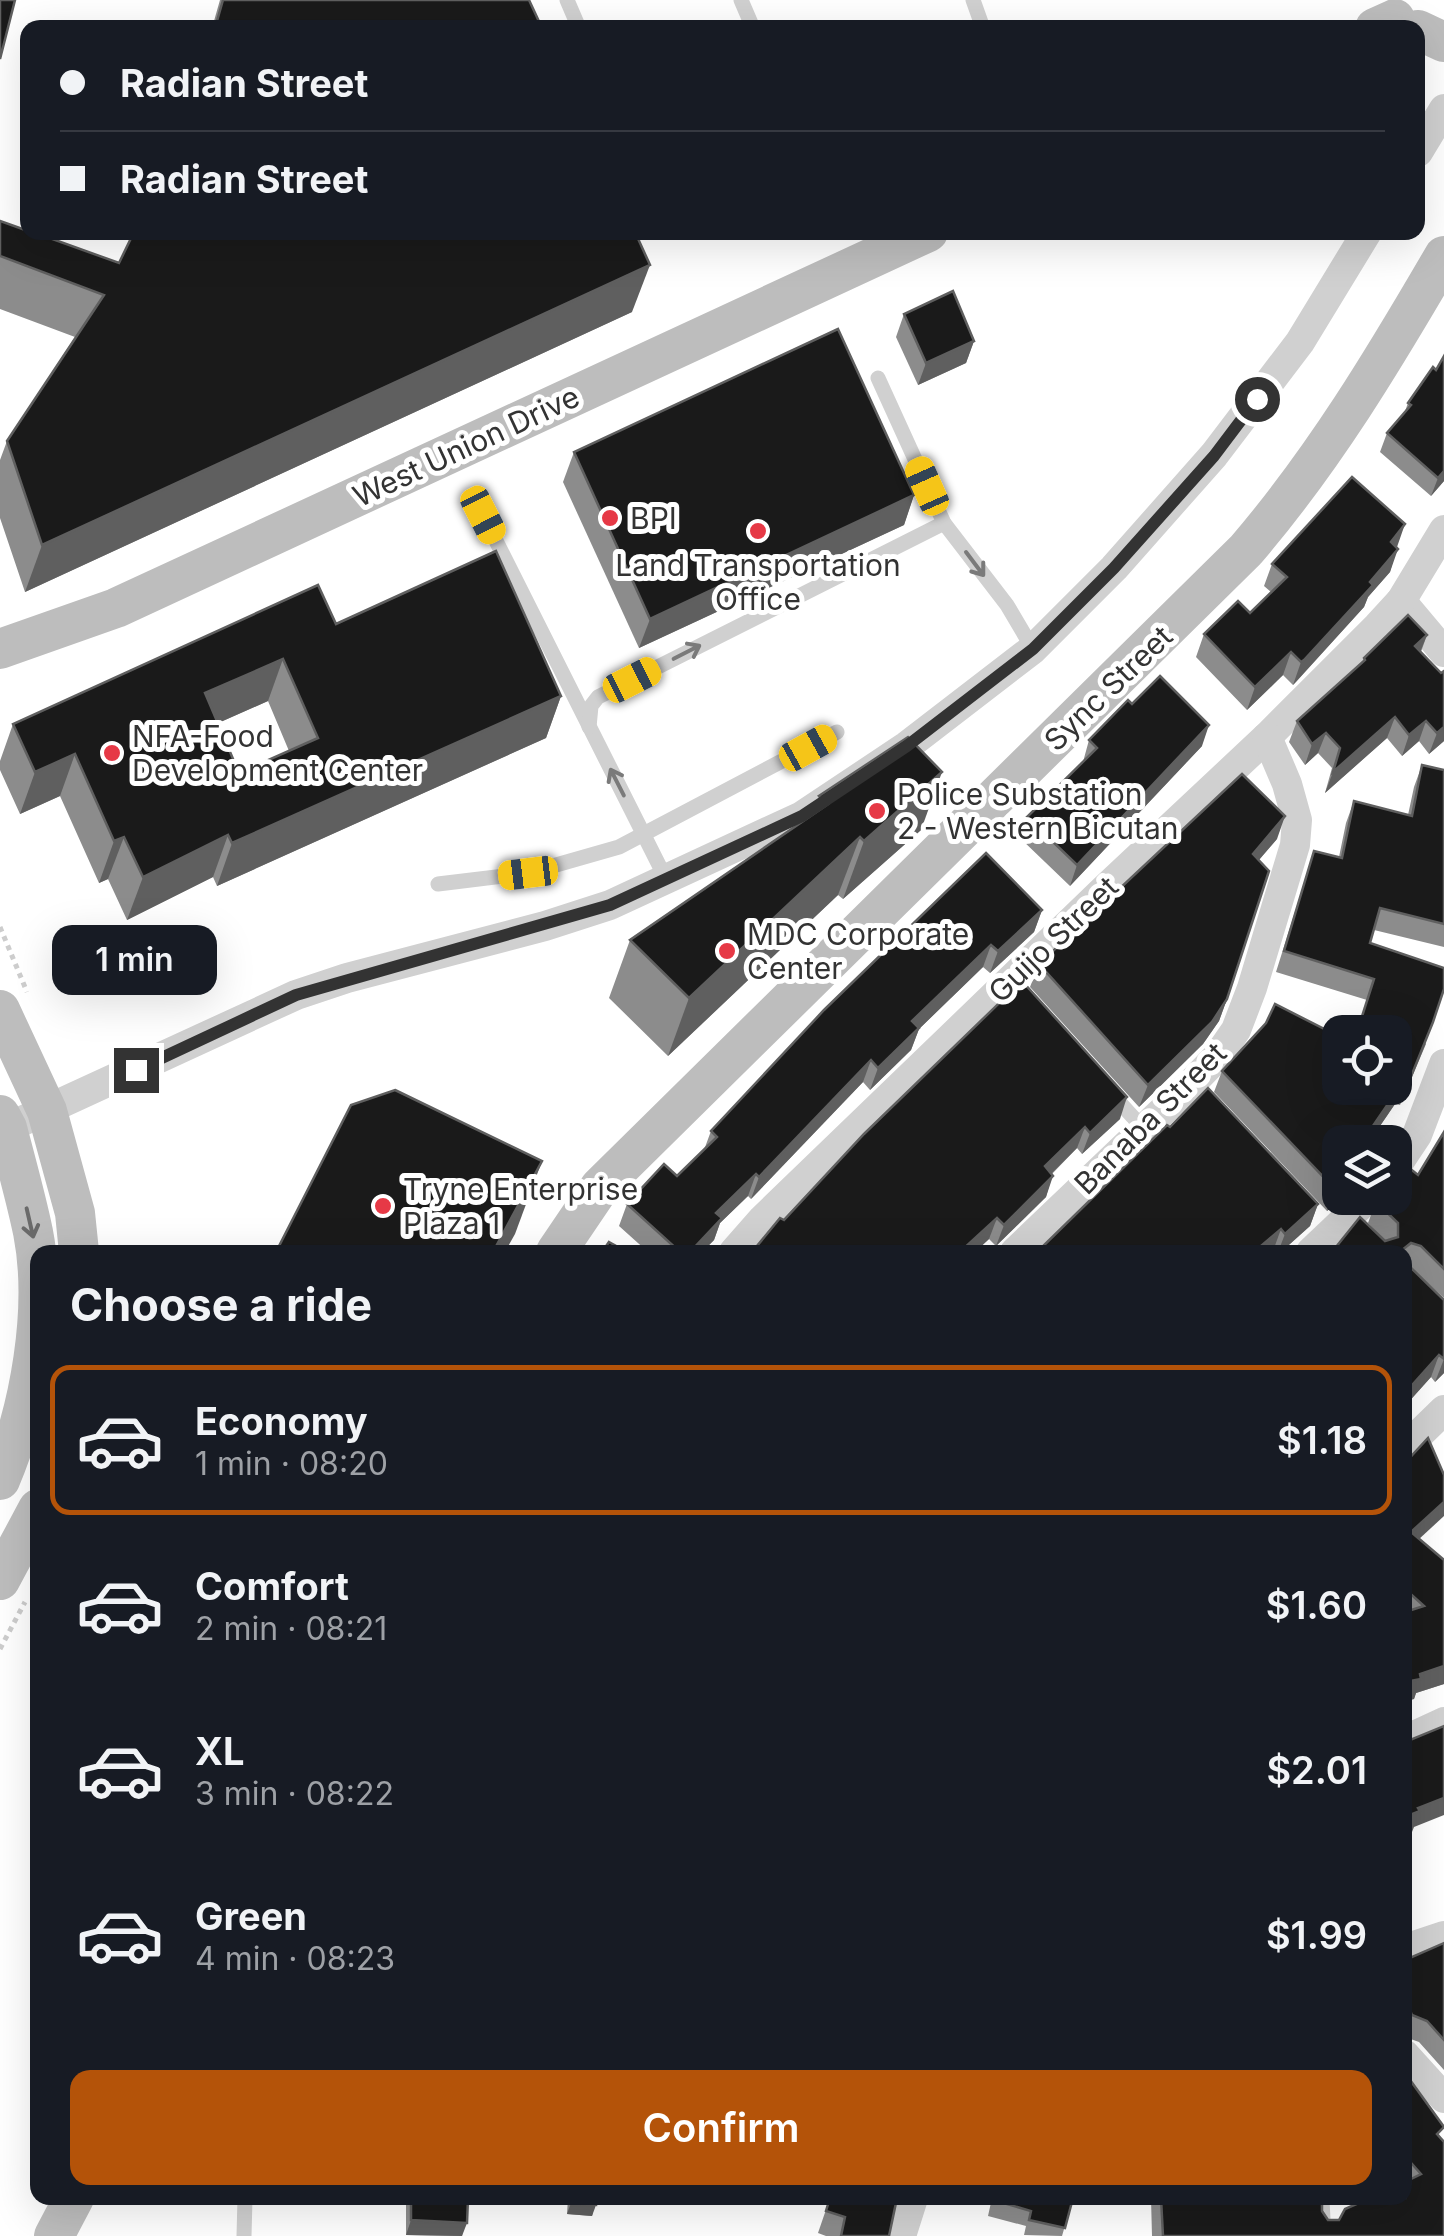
<!DOCTYPE html>
<meta charset="utf-8">
<style>
:root{--surface:#171b24;--page:#20242c;--text:#f1f3f6;--muted:#9ea1a6;--line:#363941;--accent:#b45309}
body{margin:0;font-family:Inter,sans-serif;background:var(--page);color:var(--text);height:100vh;display:flex;flex-direction:column;font-size:38px;white-space:nowrap}
*{box-sizing:border-box;margin:0}
p{font-size:32px;color:var(--muted)}
.icon{flex:none;width:55px;height:55px;fill:none;stroke:currentColor;stroke-width:2;stroke-linecap:round;stroke-linejoin:round}
.map{position:relative;flex:1;overflow:hidden}
.side{position:absolute;left:30px;top:1245px;width:1382px;height:960px;display:flex;flex-direction:column;background:var(--surface);border-radius:20px;box-shadow:0 10px 40px #0002}
.side>*{flex:none}
.banner{position:absolute;left:20px;top:20px;width:1405px;height:220px;border-radius:20px;box-shadow:0 10px 40px #0002;display:grid;align-content:center;height:220px;padding:0 40px;background:var(--surface)}
.tools{position:absolute;left:1322px;top:1015px;display:grid;gap:20px}
.tools a{display:grid;place-items:center;width:90px;height:90px;border-radius:20px;background:var(--surface);box-shadow:0 10px 40px #0002;font-size:50px}
.end{position:absolute;width:45px;height:45px;margin:-22px;border:12px solid #333;background:#fff;box-shadow:0 0 0 5px #fff}
.from{border-radius:50%}
.bubble{position:absolute;height:70px;border-radius:20px;background:var(--surface);box-shadow:0 10px 40px #0002;font-size:32px;font-weight:600;line-height:70px;text-align:center}
.car{position:absolute;width:30px;height:60px;margin:-30px -15px;border-radius:12px;box-shadow:0 0 8px 2px #0007;background:linear-gradient(#f5c518 24%,#345 0 40%,#f5c518 0 76%,#345 0 86%,#f5c518 0)}
.banner b{display:flex;align-items:center;gap:35px;height:95px;font-size:38px}
.banner b+b{border-top:2px solid var(--line)}
.banner i{width:25px;height:25px;background:var(--text)}
ul{padding:0;list-style:none}
li{display:flex;align-items:center;gap:30px;height:150px;margin:0 20px 15px;padding:0 20px;border:5px solid transparent;border-radius:20px}
li div{flex:1}
li b{display:block;font-size:38px}
li em{font-style:normal;font-weight:600}
li.selected{border-color:var(--accent)}
li>.icon{width:90px;height:90px;stroke-width:1.5}
h2{padding:0 40px;font-size:45px;line-height:120px}
.button{display:flex;gap:20px;margin-top:auto;padding:20px 40px}
.button a{flex:1;height:115px;border-radius:20px;background:var(--accent);color:#fff;font-size:40px;font-weight:600;line-height:115px;text-align:center}
.map>svg:first-child{display:block}
.lines{fill:none;stroke-linecap:round;stroke-linejoin:round}
.path{stroke:#cdcdcd;stroke-width:5;stroke-dasharray:5 5;stroke-linecap:butt}
.lane{stroke:#d0d0d0;stroke-width:15}
.street{stroke:#d0d0d0;stroke-width:30}
.secondary{stroke:#bdbdbd;stroke-width:40}
.wall{fill:#8c8c8c;fill-rule:evenodd}
.shaded-wall{fill:#5f5f5f}
.building{fill:#1a1a1a;stroke:#5f5f5f;stroke-width:2.5;fill-rule:evenodd}
.oneway{stroke:#7a7a7a}
.oneway2{stroke:#6a6a6a}
.route{stroke:#333;stroke-width:12}
.poi-dot{fill:#e63946;stroke:#fff;stroke-width:4}
.labels{text-anchor:middle;dominant-baseline:central;stroke-width:10;stroke-linejoin:round;paint-order:stroke}
.street-label{font-size:30px;fill:#333;stroke:#fff}
.poi-label{font-size:30px;fill:#333;stroke:#fff;text-anchor:start}
</style>
<div class="map">
<svg width="1444" height="2236" viewBox="0 0 1444 2236">
<rect width="100%" height="100%" fill="#fff"/>
<g class="lines">
<g class="path">
<polyline points="0,927 27,992"/>
<polyline points="0,1649 25,1602"/>
</g>
<g class="lane">
<polyline points="567,0 579,28"/>
<polyline points="741,0 753,28"/>
<polyline points="973,0 983,28"/>
<polyline points="878,378 944,523 1007,605 1033,649"/>
<polyline points="483,515 667,881"/>
<polyline points="589,727 591,706 598,697 944,523"/>
<polyline points="438,884 528,873 619,847 837,732"/>
<polyline points="1110,1092 1143,1128"/>
<polyline points="1322,2201 1324,2236"/>
<polyline points="244,2236 245,2198"/>
</g>
<g class="street">
<polyline points="1418,152 1444,109"/>
<polyline points="1401,601 1444,652"/>
<polyline points="7,1128 296,995 347,978 545,926 610,905 802,816 907,746 1033,649 1114,568 1214,455 1300,342 1367,232"/>
<polyline points="1395,1168 1417,1135 1444,1064"/>
<polyline points="734,1252 763,1219 1106,888 1267,737 1378,626 1401,601 1444,530"/>
<polyline points="1015,1252 1191,1084 1218,1056 1236,1030 1252,988 1295,845 1297,820 1287,784 1267,737"/>
<polyline points="1311,1252 1368,1198"/>
<polyline points="1405,1448 1444,1410"/>
<polyline points="1405,1740 1444,1722"/>
<polyline points="1405,1949 1444,1936"/>
<polyline points="1405,2055 1444,2098"/>
<polyline points="901,2236 913,2198"/>
</g>
<g class="secondary">
<polyline points="1375,28 1395,19"/>
<polyline points="1418,30 1444,42"/>
<polyline points="0,649 116,608 928,232"/>
<polyline points="0,1010 47,1111 75,1213 79,1252"/>
<path d="M0,1115L7,1128C16,1163 26,1198 33,1232C48,1309 30,1410 0,1480"/>
<path d="M556,1252L600,1187L1246,550C1324,459 1384,359 1444,256"/>
<polyline points="0,1580 38,1509"/>
<polyline points="54,2236 74,2198"/>
</g>
</g>
<g class="wall">
<polygon points="220,0 529,0 542,28 212,28"/>
<polygon points="0,221 119,263 632,312 25,592 0,518 0,460 7,441 75,337 0,309"/>
<polygon points="904,314 974,341 966,363 918,385 896,337"/>
<polygon points="1444,356 1444,481 1431,496 1380,452 1387,433 1404,414 1408,403 1436,370"/>
<polygon points="574,452 914,495 904,525 639,648 563,482"/>
<polygon points="1397,547 1390,572 1368,597 1364,607 1296,682 1293,685 1283,675 1247,710 1196,657 1204,634 1250,613 1271,592 1264,586 1272,564"/>
<path d="M336,624L561,696L546,738L217,886L213,877L127,920L108,879L99,883L60,796L20,814L0,770V761L13,724ZM268,701L289,751L239,773L218,723Z"/>
<polygon points="1427,635 1421,652 1441,673 1444,671 1444,741 1429,754 1419,741 1402,756 1387,738 1325,793 1332,768 1318,753 1305,765 1289,742 1297,721 1362,663 1364,658"/>
<polygon points="1132,704 1202,746 1070,886 1020,838 1027,817 1083,762 1089,740"/>
<polygon points="1422,765 1444,770 1444,947 1374,930 1370,943 1426,1044 1400,1105 1395,1104 1369,1142 1340,1142 1340,1198 1343,1198 1327,1211 1214,1092 1222,1071 1340,1088 1367,1000 1276,972 1314,851 1339,857 1346,823 1354,801 1408,815 1414,787"/>
<polygon points="819,796 921,830 843,899 838,895 668,1056 609,998 630,940 813,815"/>
<polygon points="1277,839 1259,860 1227,999 1219,1021 1203,1044 1139,1107 1030,987 1039,964"/>
<polygon points="1042,910 1034,932 990,973 983,967 919,1029 911,1050 870,1090 863,1082 751,1199 748,1196 720,1223 714,1240 702,1252 648,1252 619,1226 627,1204 677,1176 704,1150 711,1131"/>
<polygon points="1120,1119 1082,1154 1077,1148 1052,1174 1046,1197 996,1246 989,1239 975,1252 752,1252 864,1134"/>
<polygon points="1444,1132 1444,1298 1410,1267 1444,1300 1444,1373 1435,1382 1431,1377 1405,1406 1405,1252 1385,1241 1368,1223 1376,1202 1418,1175"/>
<polygon points="1318,1204 1310,1226 1281,1252 1273,1251 1037,1252"/>
<polygon points="1405,1463 1419,1539 1444,1560 1444,1684 1416,1693 1414,1699 1405,1701"/>
<polygon points="1444,1943 1444,2070 1419,2042 1405,2037 1405,1960"/>
<polygon points="1405,2073 1441,2138 1444,2236 1152,2236 1151,2198 1322,2198 1322,2211 1328,2220 1339,2220 1405,2198"/>
<polygon points="409,2198 468,2198 462,2236 406,2235 406,2205"/>
<polygon points="568,2198 596,2198 592,2216 567,2214"/>
<polygon points="830,2198 889,2236 826,2236 818,2233"/>
<polygon points="992,2198 1073,2198 1062,2236 1024,2235 1026,2226 988,2216"/>
</g>
<g class="shaded-wall">
<polygon points="650,265 632,312 25,592 42,545"/>
<polygon points="974,341 966,363 918,385 926,363"/>
<polygon points="1444,471 1444,481 1431,496 1438,478"/>
<polygon points="914,495 904,525 639,648 650,619"/>
<polygon points="1405,524 1397,547 1391,542"/>
<polygon points="1398,549 1390,572 1368,597 1364,607 1293,685 1301,662"/>
<polygon points="1427,635 1419,655 1415,646"/>
<polygon points="1291,652 1283,675 1247,710 1255,687"/>
<polygon points="283,659 268,701 189,736 205,693"/>
<polygon points="561,696 546,738 217,886 232,843"/>
<polygon points="1395,717 1387,738 1325,793 1333,772"/>
<polygon points="1426,721 1419,741 1402,756 1409,735"/>
<polygon points="1209,725 1202,746 1070,886 1077,865"/>
<polygon points="1444,727 1444,741 1429,754 1437,733"/>
<polygon points="1326,733 1318,753 1305,765 1312,744"/>
<polygon points="75,754 60,796 20,814 35,772"/>
<polygon points="942,772 921,830 843,899 864,841"/>
<polygon points="1285,816 1277,839 1245,876 1253,854"/>
<polygon points="228,835 213,877 127,920 143,877"/>
<polygon points="124,837 108,879 99,883 114,841"/>
<polygon points="860,837 838,895 668,1056 689,998"/>
<polygon points="1042,910 1034,932 990,973 998,951"/>
<polygon points="991,945 983,967 919,1029 911,1050 870,1090 878,1068 912,1021"/>
<polygon points="1227,999 1219,1021 1203,1044 1139,1107 1148,1085"/>
<polygon points="871,1060 863,1082 751,1199 759,1177"/>
<polygon points="1403,1082 1395,1104 1369,1142 1362,1142"/>
<polygon points="1127,1097 1120,1119 1082,1154 1090,1133"/>
<polygon points="1085,1127 1077,1148 1037,1188 1045,1166"/>
<polygon points="542,1161 515,1234 505,1252 493,1252"/>
<polygon points="756,1174 748,1196 720,1223 714,1240 702,1252 690,1252 716,1213"/>
<polygon points="1053,1176 1046,1197 996,1246 1004,1225"/>
<polygon points="1340,1185 1340,1198 1343,1198 1327,1211 1335,1189"/>
<polygon points="1318,1204 1310,1226 1281,1252 1278,1252 1285,1234"/>
<polygon points="997,1218 989,1239 975,1252 960,1252"/>
<polygon points="1281,1229 1273,1251 1271,1252 1254,1252"/>
<polygon points="1439,1355 1431,1377 1405,1406 1405,1393"/>
<polygon points="1444,1359 1444,1373 1435,1382"/>
<polygon points="1444,1502 1444,1516 1405,1552 1411,1532"/>
<polygon points="1444,1666 1444,1684 1416,1693 1414,1699 1405,1701 1405,1682 1420,1674"/>
<polygon points="1444,1798 1444,1815 1414,1827 1412,1832 1405,1835 1405,1817 1418,1808"/>
<polygon points="571,2203 596,2205 592,2216 567,2214"/>
<polygon points="411,2220 467,2223 462,2236 406,2235"/>
</g>
<g class="building">
<polygon points="0,0 15,0 0,59"/>
<polygon points="223,0 529,0 542,28 215,28"/>
<polygon points="0,221 28,231 28,232 33,232 119,263 134,232 635,232 650,265 42,545 7,441 104,295 0,256"/>
<polygon points="953,291 974,341 926,363 904,314"/>
<polygon points="838,329 914,495 650,619 574,452"/>
<polygon points="1444,356 1444,471 1438,478 1387,433 1411,405 1408,403 1433,367 1436,370"/>
<polygon points="1352,477 1405,524 1391,542 1398,549 1370,582 1373,585 1304,660 1301,662 1291,652 1255,687 1204,634 1238,601 1250,613 1287,577 1272,564"/>
<path d="M496,551L561,696L232,843L228,835L143,877L124,837L114,841L75,754L35,772L13,724L318,585L336,624ZM283,659L318,738L239,773L205,693Z"/>
<polygon points="1408,615 1427,635 1415,646 1441,673 1444,671 1444,727 1437,733 1426,721 1409,735 1395,717 1333,772 1340,748 1326,733 1312,744 1297,721 1365,660 1364,658"/>
<polygon points="1160,676 1209,725 1077,865 1027,817 1097,748 1089,740 1128,700 1132,704"/>
<polygon points="908,737 942,772 864,841 860,837 689,998 630,940 828,804 819,796"/>
<polygon points="1422,765 1444,770 1444,924 1380,908 1370,943 1444,968 1444,989 1433,1022 1408,1084 1403,1082 1362,1142 1340,1142 1340,1185 1335,1189 1222,1071 1266,1023 1275,1004 1340,1037 1340,1088 1395,1088 1395,1032 1357,1032 1374,979 1284,951 1314,851 1342,858 1354,801 1412,816"/>
<polygon points="1242,774 1285,816 1253,854 1269,871 1227,999 1212,1022 1148,1085 1039,964"/>
<polygon points="986,853 1042,910 998,951 991,945 912,1021 919,1028 878,1068 871,1060 759,1177 756,1174 716,1213 722,1218 690,1252 680,1252 627,1204 664,1164 677,1176 717,1137 711,1131 824,1010"/>
<polygon points="1022,981 1127,1097 1090,1133 1085,1127 1045,1166 1053,1176 1004,1225 997,1218 960,1252 752,1252 780,1218 784,1220 864,1134"/>
<polygon points="1208,1088 1318,1204 1285,1234 1281,1229 1254,1252 1037,1252 1167,1125 1170,1127"/>
<polygon points="395,1090 542,1161 493,1252 276,1252 351,1105"/>
<polygon points="1444,1132 1444,1269 1421,1246 1411,1243 1402,1250 1403,1252 1332,1252 1360,1217 1385,1241 1398,1237 1398,1223 1376,1202 1380,1198 1395,1198 1395,1182 1408,1167 1418,1175"/>
<polygon points="609,1242 627,1252 602,1252"/>
<polygon points="1405,1262 1444,1300 1444,1359 1439,1355 1405,1393"/>
<polygon points="1428,1438 1444,1475 1444,1502 1411,1532 1444,1560 1444,1666 1420,1674 1421,1679 1405,1682 1405,1612 1424,1606 1405,1589 1405,1463"/>
<polygon points="1444,1726 1444,1798 1418,1808 1420,1811 1405,1817 1405,1742"/>
<polygon points="1444,1943 1444,2040 1427,2021 1412,2015 1405,1999 1405,1960"/>
<polygon points="1405,2073 1444,2127 1437,2134 1444,2142 1444,2236 1163,2236 1161,2198 1322,2198 1322,2211 1328,2220 1339,2220 1345,2209 1370,2198 1405,2198 1405,2182 1421,2174 1405,2156"/>
<polygon points="411,2198 468,2198 467,2223 411,2220"/>
<polygon points="572,2198 596,2198 596,2205 571,2203"/>
<polygon points="830,2198 897,2198 889,2236 841,2236 845,2217 826,2211"/>
<polygon points="994,2198 1073,2198 1065,2228 1029,2220 1031,2211 993,2200"/>
</g>
<defs><path id="oneway-shaft" d="M-6 0H5M1.5-3L5.5 0L1.5 3" fill="none" stroke-width="1.6" stroke-linecap="round" stroke-linejoin="round" transform="scale(2.5)"/></defs>
<g class="oneway">
<use href="#oneway-shaft" transform="translate(975 564) rotate(53)"/>
<use href="#oneway-shaft" transform="translate(687 652) rotate(-27)"/>
<use href="#oneway-shaft" transform="translate(617 782) rotate(-117)"/>
</g>
<use class="oneway2" href="#oneway-shaft" transform="translate(30 1223) rotate(77)"/>
<g class="lines">
<polyline class="route" points="136,1070 296,995 610,905 802,816 907,746 1033,649 1114,568 1214,456 1257,399"/>
</g>
<g class="poi-dot">
<circle cx="610" cy="518" r="10"/>
<circle cx="758" cy="531" r="10"/>
<circle cx="112" cy="753" r="10"/>
<circle cx="877" cy="811" r="10"/>
<circle cx="727" cy="951" r="10"/>
<circle cx="383" cy="1206" r="10"/>
</g>
<g class="labels">
<g class="street-label">
<text transform="translate(466 446) rotate(-25)">West Union Drive</text>
<text transform="translate(1108 688) rotate(-44)">Sync Street</text>
<text transform="translate(1053 939) rotate(-44)">Guijo Street</text>
<text transform="translate(1150 1118) rotate(-45)">Banaba Street</text>
</g>
<g class="poi-label">
<text x="630" y="518">BPI</text>
<text x="758" y="565" text-anchor="middle">Land Transportation<tspan x="758" dy="34">Office</tspan></text>
<text x="132" y="736">NFA-Food<tspan x="132" dy="34">Development Center</tspan></text>
<text x="897" y="794">Police Substation<tspan x="897" dy="34">2 - Western Bicutan</tspan></text>
<text x="747" y="934">MDC Corporate<tspan x="747" dy="34">Center</tspan></text>
<text x="403" y="1189">Tryne Enterprise<tspan x="403" dy="34">Plaza 1</tspan></text>
</g>
</g>
</svg>
<div class="tools">
<a><svg class="icon" aria-label="locate" viewBox="0 0 24 24"><circle cx="12" cy="12" r="6"/><path d="M12 2v4M12 18v4M2 12h4M18 12h4"/></svg></a>
<a><svg class="icon" aria-label="layers" viewBox="0 0 24 24"><path d="M12 4l9 5-9 5-9-5zM3 14l9 5 9-5"/></svg></a>
</div>
<i class="end from" style="left:1257px;top:399px"></i>
<i class="end" style="left:136px;top:1070px"></i>
<div class="bubble" style="left:52px;top:925px;width:165px">1 min</div>
<i class="car" style="left:927px;top:486px;rotate:336deg"></i>
<i class="car" style="left:483px;top:515px;rotate:153deg"></i>
<i class="car" style="left:632px;top:680px;rotate:63deg"></i>
<i class="car" style="left:808px;top:748px;rotate:61deg"></i>
<i class="car" style="left:528px;top:873px;rotate:263deg"></i>
<div class="banner">
<b><i class="from"></i>Radian Street</b>
<b><i></i>Radian Street</b>
</div>
<section class="side">
<h2>Choose a ride</h2>
<ul>
<li class="selected"><svg class="icon" aria-label="car" viewBox="0 0 24 24"><path d="M5 17H2v-5l4-1 3-4h7l3 4 3 1v5h-3M9 17h6M6 11h13"/><circle cx="7" cy="17" r="2"/><circle cx="17" cy="17" r="2"/></svg><div><b>Economy</b><p>1 min · 08:20</p></div><em>$1.18</em></li>
<li><svg class="icon" aria-label="car" viewBox="0 0 24 24"><path d="M5 17H2v-5l4-1 3-4h7l3 4 3 1v5h-3M9 17h6M6 11h13"/><circle cx="7" cy="17" r="2"/><circle cx="17" cy="17" r="2"/></svg><div><b>Comfort</b><p>2 min · 08:21</p></div><em>$1.60</em></li>
<li><svg class="icon" aria-label="car" viewBox="0 0 24 24"><path d="M5 17H2v-5l4-1 3-4h7l3 4 3 1v5h-3M9 17h6M6 11h13"/><circle cx="7" cy="17" r="2"/><circle cx="17" cy="17" r="2"/></svg><div><b>XL</b><p>3 min · 08:22</p></div><em>$2.01</em></li>
<li><svg class="icon" aria-label="car" viewBox="0 0 24 24"><path d="M5 17H2v-5l4-1 3-4h7l3 4 3 1v5h-3M9 17h6M6 11h13"/><circle cx="7" cy="17" r="2"/><circle cx="17" cy="17" r="2"/></svg><div><b>Green</b><p>4 min · 08:23</p></div><em>$1.99</em></li>
</ul>
<div class="button"><a>Confirm</a></div>
</section>
</div>
